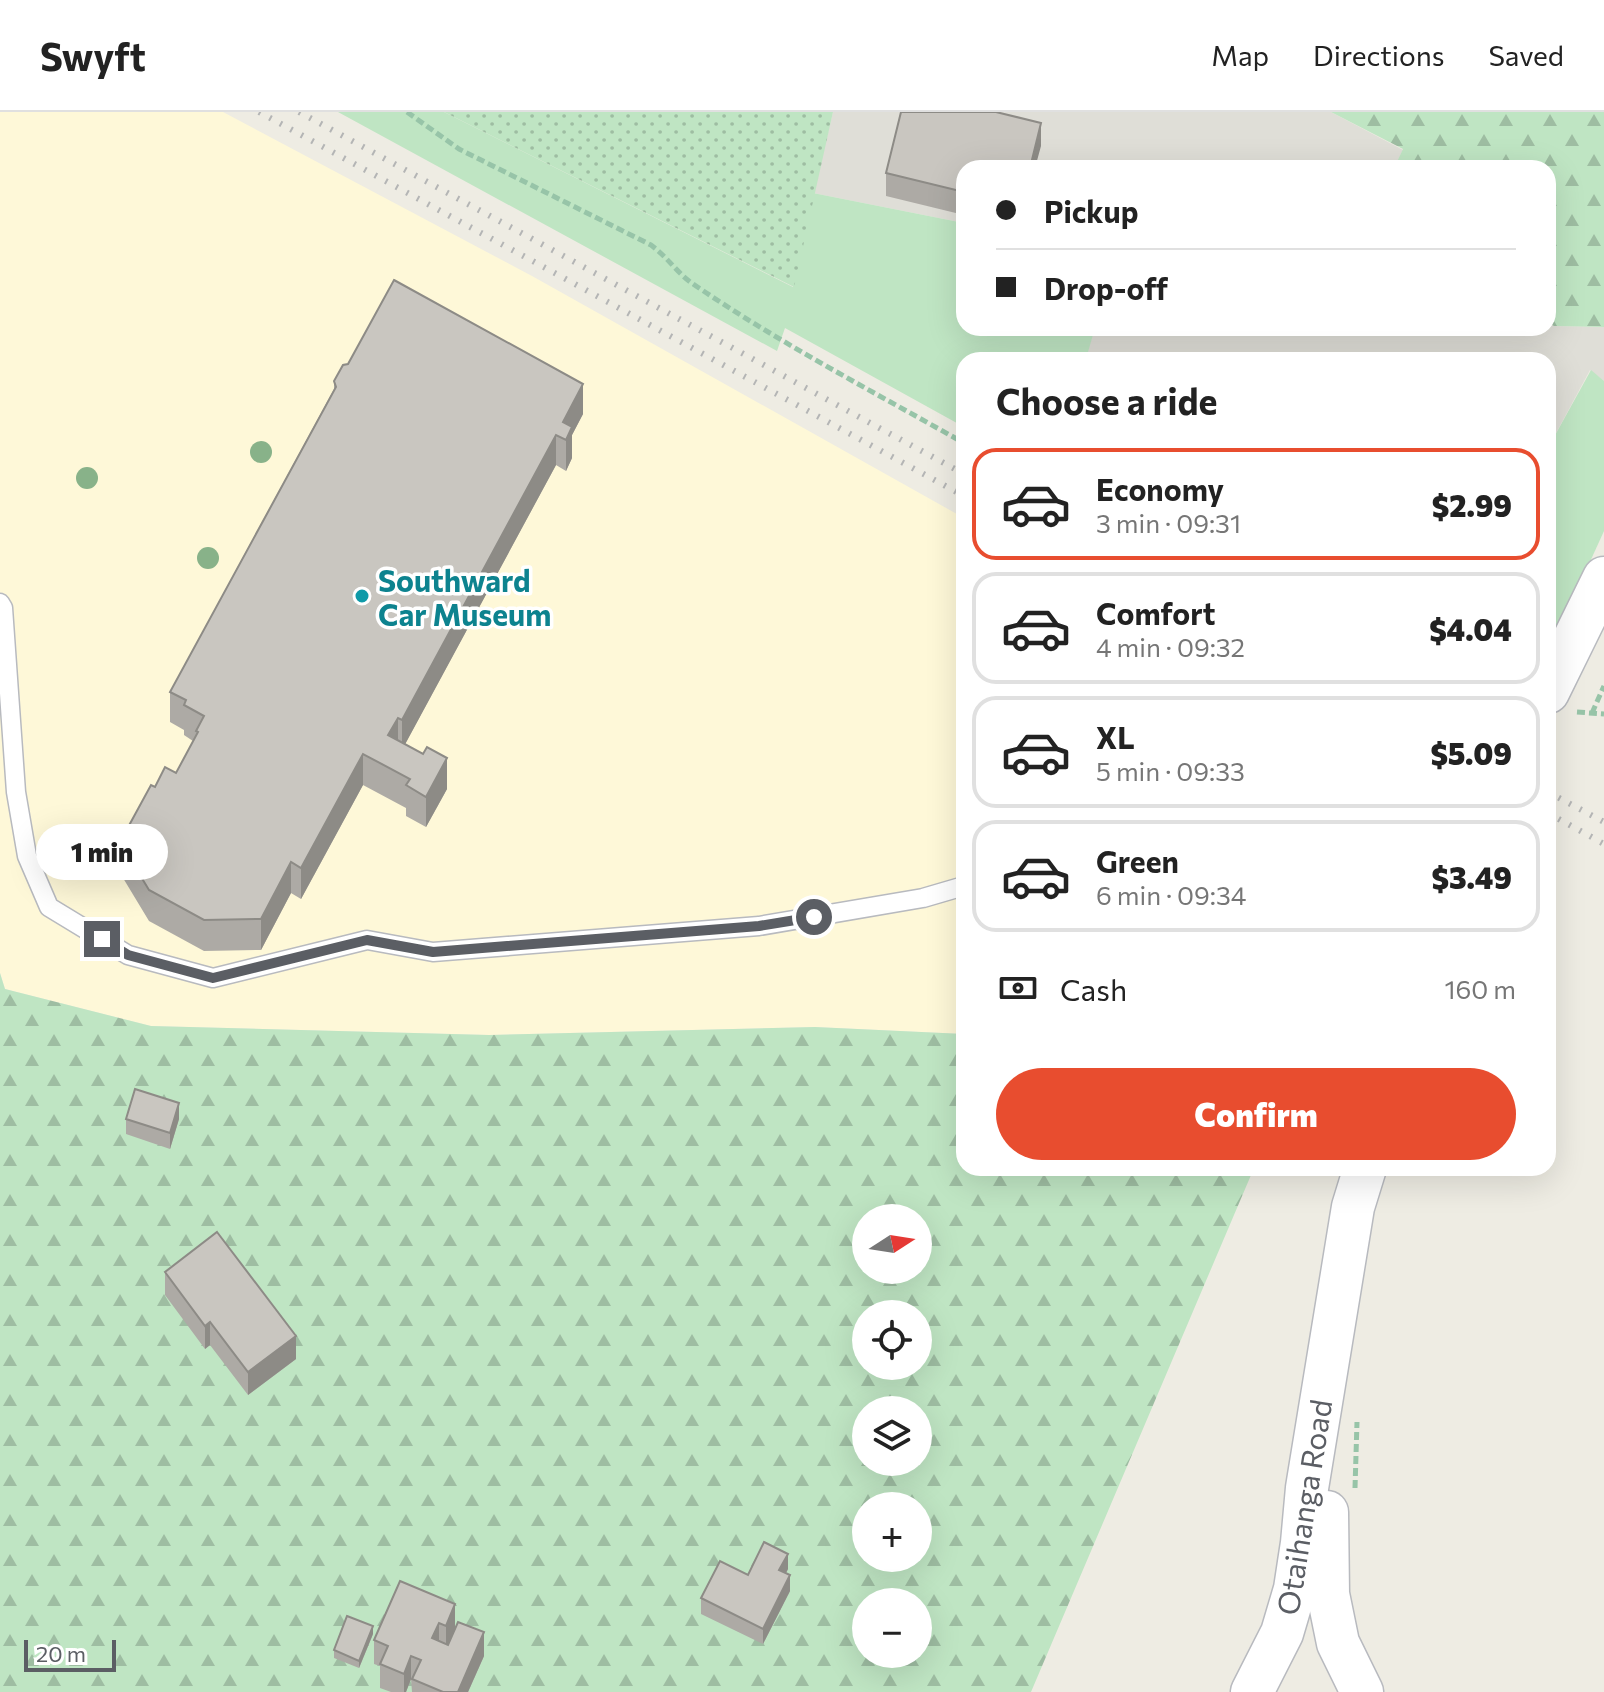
<!DOCTYPE html>
<meta charset="utf-8">
<style>
:root{--surface:#fff;--page:#f6f6f6;--text:#222;--muted:#767676;--line:#e0e0e0;--accent:#e84d2f}
body{margin:0;font-family:Commissioner,sans-serif;background:var(--page);color:var(--text);height:100vh;display:flex;flex-direction:column;font-size:30px;white-space:nowrap}
*{box-sizing:border-box;margin:0}
p{font-size:26px;color:var(--muted)}
.icon{flex:none;width:44px;height:44px;fill:none;stroke:currentColor;stroke-width:2;stroke-linecap:round;stroke-linejoin:round}
.map{position:relative;flex:1;overflow:hidden}
.drawer{position:absolute;left:956px;top:240px;width:600px;height:824px;display:flex;flex-direction:column;background:var(--surface);border-radius:24px;box-shadow:0 8px 32px #0002}
.drawer>*{flex:none}
.banner{position:absolute;left:956px;top:48px;width:600px;height:176px;border-radius:24px;box-shadow:0 8px 32px #0002;display:grid;align-content:center;height:176px;padding:0 40px;background:var(--surface)}
.needle{width:52px;rotate:78deg}
.fabs{position:absolute;left:852px;top:1092px;display:grid;gap:16px}
.fabs a{display:grid;place-items:center;width:80px;height:80px;border-radius:50%;background:var(--surface);box-shadow:0 8px 32px #0002;font-size:40px}
.scale{position:absolute;left:24px;bottom:20px;width:92px;box-sizing:border-box;padding-left:8px;border:4px solid #5b5e64;border-top:0;font-size:22px;line-height:28px;white-space:nowrap;color:#5b5e64;-webkit-text-stroke:6px #fff;paint-order:stroke}
.end{position:absolute;width:36px;height:36px;margin:-18px;border:10px solid #5b5e64;background:#fff;box-shadow:0 0 0 4px #fff}
.from{border-radius:50%}
.bubble{position:absolute;height:56px;border-radius:28px;background:var(--surface);box-shadow:0 8px 32px #0002;font-size:26px;font-weight:800;line-height:56px;text-align:center}
.banner b{display:flex;align-items:center;gap:28px;height:76px;font-size:30px}
.banner b+b{border-top:2px solid var(--line)}
.banner i{width:20px;height:20px;background:var(--text)}
ul{padding:0;list-style:none}
li{display:flex;align-items:center;gap:24px;height:112px;margin:0 16px 12px;padding:0 24px;border:4px solid var(--line);border-radius:24px}
li div{flex:1}
li b{display:block;font-size:30px}
li em{font-style:normal;font-weight:800}
li.on{border-color:var(--accent)}
li>.icon{width:72px;height:72px;stroke-width:1.5}
h2{padding:0 40px;font-size:36px;line-height:96px}
.pay{display:flex;align-items:center;gap:20px;height:88px;padding:0 40px;font-size:30px}
.pay p{margin-inline-start:auto}
.action{display:flex;gap:16px;margin-top:auto;padding:16px 40px}
.action a{flex:1;height:92px;border-radius:48px;background:var(--accent);color:#fff;font-size:32px;font-weight:800;line-height:92px;text-align:center}
header{display:flex;align-items:center;gap:48px;box-sizing:border-box;height:112px;padding:0 40px;background:var(--surface);border-bottom:2px solid var(--line)}
header strong{font-size:38px}
nav{display:flex;gap:44px;margin-inline-start:auto;font-size:28px}
.map>svg:first-child{display:block}
.commercial{fill:#fef8d8}
.industrial{fill:#dfded7}
.green{fill:#bfe5c3}
.forest{fill:url(#forest-firs);fill-rule:evenodd}
.park{fill:url(#park-dots)}
.lines{fill:none;stroke-linecap:round;stroke-linejoin:round}
.service-casing{stroke:#b8babf;stroke-width:21}
.tertiary-casing{stroke:#b8babf;stroke-width:45}
.path{stroke:#97c4a8;stroke-width:5;stroke-dasharray:8 4;stroke-linecap:butt}
.service{stroke:#fff;stroke-width:18}
.tertiary{stroke:#fff;stroke-width:42}
.rail{stroke:#b4b5b5;stroke-width:6;stroke-dasharray:2 10;stroke-linecap:butt}
.tree{fill:#88b289}
.wall{fill:#adaaa5}
.shaded-wall{fill:#8d8b86}
.building{fill:#c9c6c0;stroke:#8d8b86;stroke-width:2}
.route{stroke:#5b5e64;stroke-width:10}
.culture-dot{fill:#0f9aa8;stroke:#fff;stroke-width:3}
.labels{text-anchor:middle;dominant-baseline:central;stroke-width:7;stroke-linejoin:round;paint-order:stroke}
.culture-label{font-size:30px;font-weight:bold;fill:#0d838f;stroke:#fff;text-anchor:start}
.street-label{font-size:30px;fill:#5b5e64;stroke:#fff}
</style>
<header>
<strong>Swyft</strong>
<nav><a>Map</a><a>Directions</a><a>Saved</a></nav>
</header>
<div class="map">
<svg width="1604" height="1580" viewBox="0 0 1604 1580">
<defs>
<pattern id="forest-firs" width="22" height="20" patternUnits="userSpaceOnUse" patternTransform="scale(2)"><rect width="22" height="20" fill="#bfe5c3"/><path d="M5 1l3.5 6h-7zM16 11l3.5 6h-7z" fill="#9ebda2"/></pattern>
<pattern id="park-dots" width="8" height="8" patternUnits="userSpaceOnUse" patternTransform="scale(2)"><rect width="8" height="8" fill="#bfe5c3"/><path d="M2 2h.1M6 6h.1" fill="none" stroke="#9ebda2" stroke-width="1.8" stroke-linecap="round"/></pattern>
</defs>
<rect width="100%" height="100%" fill="#eeece3"/>
<polygon class="commercial" points="0,0 223,0 532,164 964,406 964,922 815,915 489,923 151,914 5,877 0,861"/>
<g class="industrial">
<polygon points="833,0 1331,0 1403,38 1394,56 964,56 964,111 813,81"/>
<polygon points="1548,211 1554,214 1604,215 1604,269 1590,258 1548,336 1548,248 1085,247 1095,216 1548,216"/>
</g>
<g class="green">
<polygon points="338,0 444,0 793,175 813,81 964,111 964,216 1095,216 1086,247 1088,248 964,248 964,315 785,216 777,239"/>
<polygon points="1591,258 1604,269 1604,419 1548,542 1548,336"/>
</g>
<g class="forest">
<polygon points="1331,0 1604,0 1604,215 1554,214 1548,211 1548,56 1394,56 1403,37"/>
<path d="M0,861L5,877L151,914L489,923L815,915L964,922V1056H1254L1031,1580H0ZM866,1106H918V1158H866ZM866,1202H918V1254H866ZM866,1298H918V1350H866ZM866,1394H918V1446H866ZM866,1490H918V1542H866Z"/>
</g>
<polygon class="park" points="444,0 833,0 794,175"/>
<g class="lines">
<defs>
<polyline id="service" points="0,491 3,496 16,680 27,744 49,795 128,843 213,866 367,828 433,840 759,814 923,786 964,774"/>
<g id="tertiary">
<polyline points="1548,580 1604,466"/>
<polyline points="1327,1400 1328,1482 1338,1531 1362,1580"/>
<polyline points="1252,1580 1282,1521 1295,1477 1302,1431 1307,1376 1353,1095 1365,1056"/>
</g>
</defs>
<use href="#service" class="service-casing"/>
<use href="#tertiary" class="tertiary-casing"/>
<g class="path">
<path d="M407,0L459,37L651,133C663,142 671,152 681,162C690,171 701,177 711,184C793,238 879,283 964,331"/>
<polyline points="1577,600 1604,602"/>
<polyline points="1592,601 1604,574"/>
<polyline points="1355,1376 1357,1310"/>
</g>
<use href="#service" class="service"/>
<use href="#tertiary" class="tertiary"/>
<g class="rail">
<polyline points="259,0 964,384"/>
<polyline points="299,0 964,362"/>
<polyline points="1548,680 1604,710"/>
<polyline points="1548,701 1604,732"/>
</g>
</g>
<g class="tree">
<circle cx="261" cy="340" r="11"/>
<circle cx="87" cy="366" r="11"/>
<circle cx="208" cy="446" r="11"/>
</g>
<g class="wall">
<polygon points="1041,34 964,56 964,103 886,84 886,61"/>
<polygon points="334,269 583,302 572,323 572,346 566,359 556,353 405,632 447,677 426,715 406,704 406,696 363,673 301,787 291,781 261,838 204,839 149,809 120,761 120,730 155,675 176,661 193,629 184,623 184,618 170,610 170,580 334,277"/>
<polygon points="126,1007 179,1007 170,1037 126,1022"/>
<polygon points="165,1160 296,1247 248,1283 210,1233 205,1237 165,1183"/>
<polygon points="788,1457 786,1461 790,1479 763,1532 701,1502 701,1486"/>
<polygon points="400,1469 455,1516 448,1533 484,1544 468,1580 412,1580 411,1567 406,1580 391,1580 380,1576 380,1554 374,1552 374,1528"/>
<polygon points="373,1522 359,1556 334,1546 334,1538"/>
</g>
<g class="shaded-wall">
<polygon points="1041,11 1041,34 1035,56 1030,56"/>
<polygon points="583,272 583,302 572,323 572,346 566,359 566,328 563,310"/>
<polygon points="556,323 556,353 402,638 402,608"/>
<polygon points="398,606 398,636 388,623"/>
<polygon points="363,642 363,673 301,787 301,756"/>
<polygon points="447,646 447,677 426,715 426,685"/>
<polygon points="291,750 291,781 261,838 261,807"/>
<polygon points="179,991 179,1007 170,1037 170,1021"/>
<polygon points="210,1210 210,1233 205,1237 205,1214"/>
<polygon points="296,1224 296,1247 248,1283 248,1260"/>
<polygon points="788,1442 788,1457 779,1474 779,1458"/>
<polygon points="790,1463 790,1479 763,1532 763,1517"/>
<polygon points="455,1492 455,1516 446,1537 446,1514"/>
<polygon points="439,1511 439,1534 432,1526"/>
<polygon points="373,1514 373,1522 359,1556 359,1549"/>
<polygon points="484,1520 484,1544 468,1580 458,1580"/>
<polygon points="411,1544 411,1567 406,1580 404,1580 404,1562"/>
</g>
<g class="building">
<polygon points="901,0 996,0 1041,11 1030,56 964,56 964,80 886,61"/>
<polygon points="394,168 583,272 563,310 572,315 566,328 556,323 402,608 398,606 388,623 423,642 427,635 447,646 426,685 406,673 410,667 363,642 301,756 291,750 261,807 204,808 149,778 120,730 151,673 155,675 165,655 176,661 198,620 196,619 204,604 184,593 186,588 170,580 336,275 334,269 343,253 348,252"/>
<polygon points="135,977 179,991 170,1021 126,1007"/>
<polygon points="217,1120 296,1224 248,1260 210,1210 205,1214 165,1160"/>
<polygon points="764,1430 788,1442 779,1458 790,1463 763,1517 701,1486 720,1449 748,1463"/>
<polygon points="400,1469 455,1492 446,1514 439,1511 432,1526 448,1533 458,1510 484,1520 458,1580 443,1580 412,1567 421,1548 411,1544 404,1562 380,1552 388,1534 374,1528"/>
<polygon points="347,1504 373,1514 359,1549 334,1538"/>
</g>
<g class="lines">
<polyline class="route" points="102,827 128,843 213,866 367,828 433,840 759,814 814,805"/>
</g>
<circle class="culture-dot" cx="362" cy="484" r="8"/>
<g class="labels">
<g class="culture-label">
<text x="378" y="467">Southward<tspan x="378" dy="34">Car Museum</tspan></text>
</g>
<g class="street-label">
<text transform="translate(1303 1395) rotate(-81)">Otaihanga Road</text>
</g>
</g>
</svg>
<div class="fabs">
<a><svg class="needle" viewBox="-14 -14 28 28"><path d="M0-13l5 13h-10z" fill="#e53935"/><path d="M0 13l5-13h-10z" fill="#767676"/></svg></a>
<a><svg class="icon" aria-label="locate" viewBox="0 0 24 24"><circle cx="12" cy="12" r="6"/><path d="M12 2v4M12 18v4M2 12h4M18 12h4"/></svg></a>
<a><svg class="icon" aria-label="layers" viewBox="0 0 24 24"><path d="M12 4l9 5-9 5-9-5zM3 14l9 5 9-5"/></svg></a>
<a>+</a>
<a>−</a>
</div>
<div class="scale">20 m</div>
<i class="end from" style="left:814px;top:805px"></i>
<i class="end" style="left:102px;top:827px"></i>
<div class="bubble" style="left:36px;top:712px;width:132px">1 min</div>
<div class="banner">
<b><i class="from"></i>Pickup</b>
<b><i></i>Drop-off</b>
</div>
<section class="drawer">
<h2>Choose a ride</h2>
<ul>
<li class="on"><svg class="icon" aria-label="car" viewBox="0 0 24 24"><path d="M5 17H2v-5l4-1 3-4h7l3 4 3 1v5h-3M9 17h6M6 11h13"/><circle cx="7" cy="17" r="2"/><circle cx="17" cy="17" r="2"/></svg><div><b>Economy</b><p>3 min · 09:31</p></div><em>$2.99</em></li>
<li><svg class="icon" aria-label="car" viewBox="0 0 24 24"><path d="M5 17H2v-5l4-1 3-4h7l3 4 3 1v5h-3M9 17h6M6 11h13"/><circle cx="7" cy="17" r="2"/><circle cx="17" cy="17" r="2"/></svg><div><b>Comfort</b><p>4 min · 09:32</p></div><em>$4.04</em></li>
<li><svg class="icon" aria-label="car" viewBox="0 0 24 24"><path d="M5 17H2v-5l4-1 3-4h7l3 4 3 1v5h-3M9 17h6M6 11h13"/><circle cx="7" cy="17" r="2"/><circle cx="17" cy="17" r="2"/></svg><div><b>XL</b><p>5 min · 09:33</p></div><em>$5.09</em></li>
<li><svg class="icon" aria-label="car" viewBox="0 0 24 24"><path d="M5 17H2v-5l4-1 3-4h7l3 4 3 1v5h-3M9 17h6M6 11h13"/><circle cx="7" cy="17" r="2"/><circle cx="17" cy="17" r="2"/></svg><div><b>Green</b><p>6 min · 09:34</p></div><em>$3.49</em></li>
</ul>
<div class="pay"><svg class="icon" aria-label="cash" viewBox="0 0 24 24"><path d="M3 7h18v10H3z"/><circle cx="12" cy="12" r="2"/></svg>Cash<p>160 m</p></div>
<div class="action"><a>Confirm</a></div>
</section>
</div>
